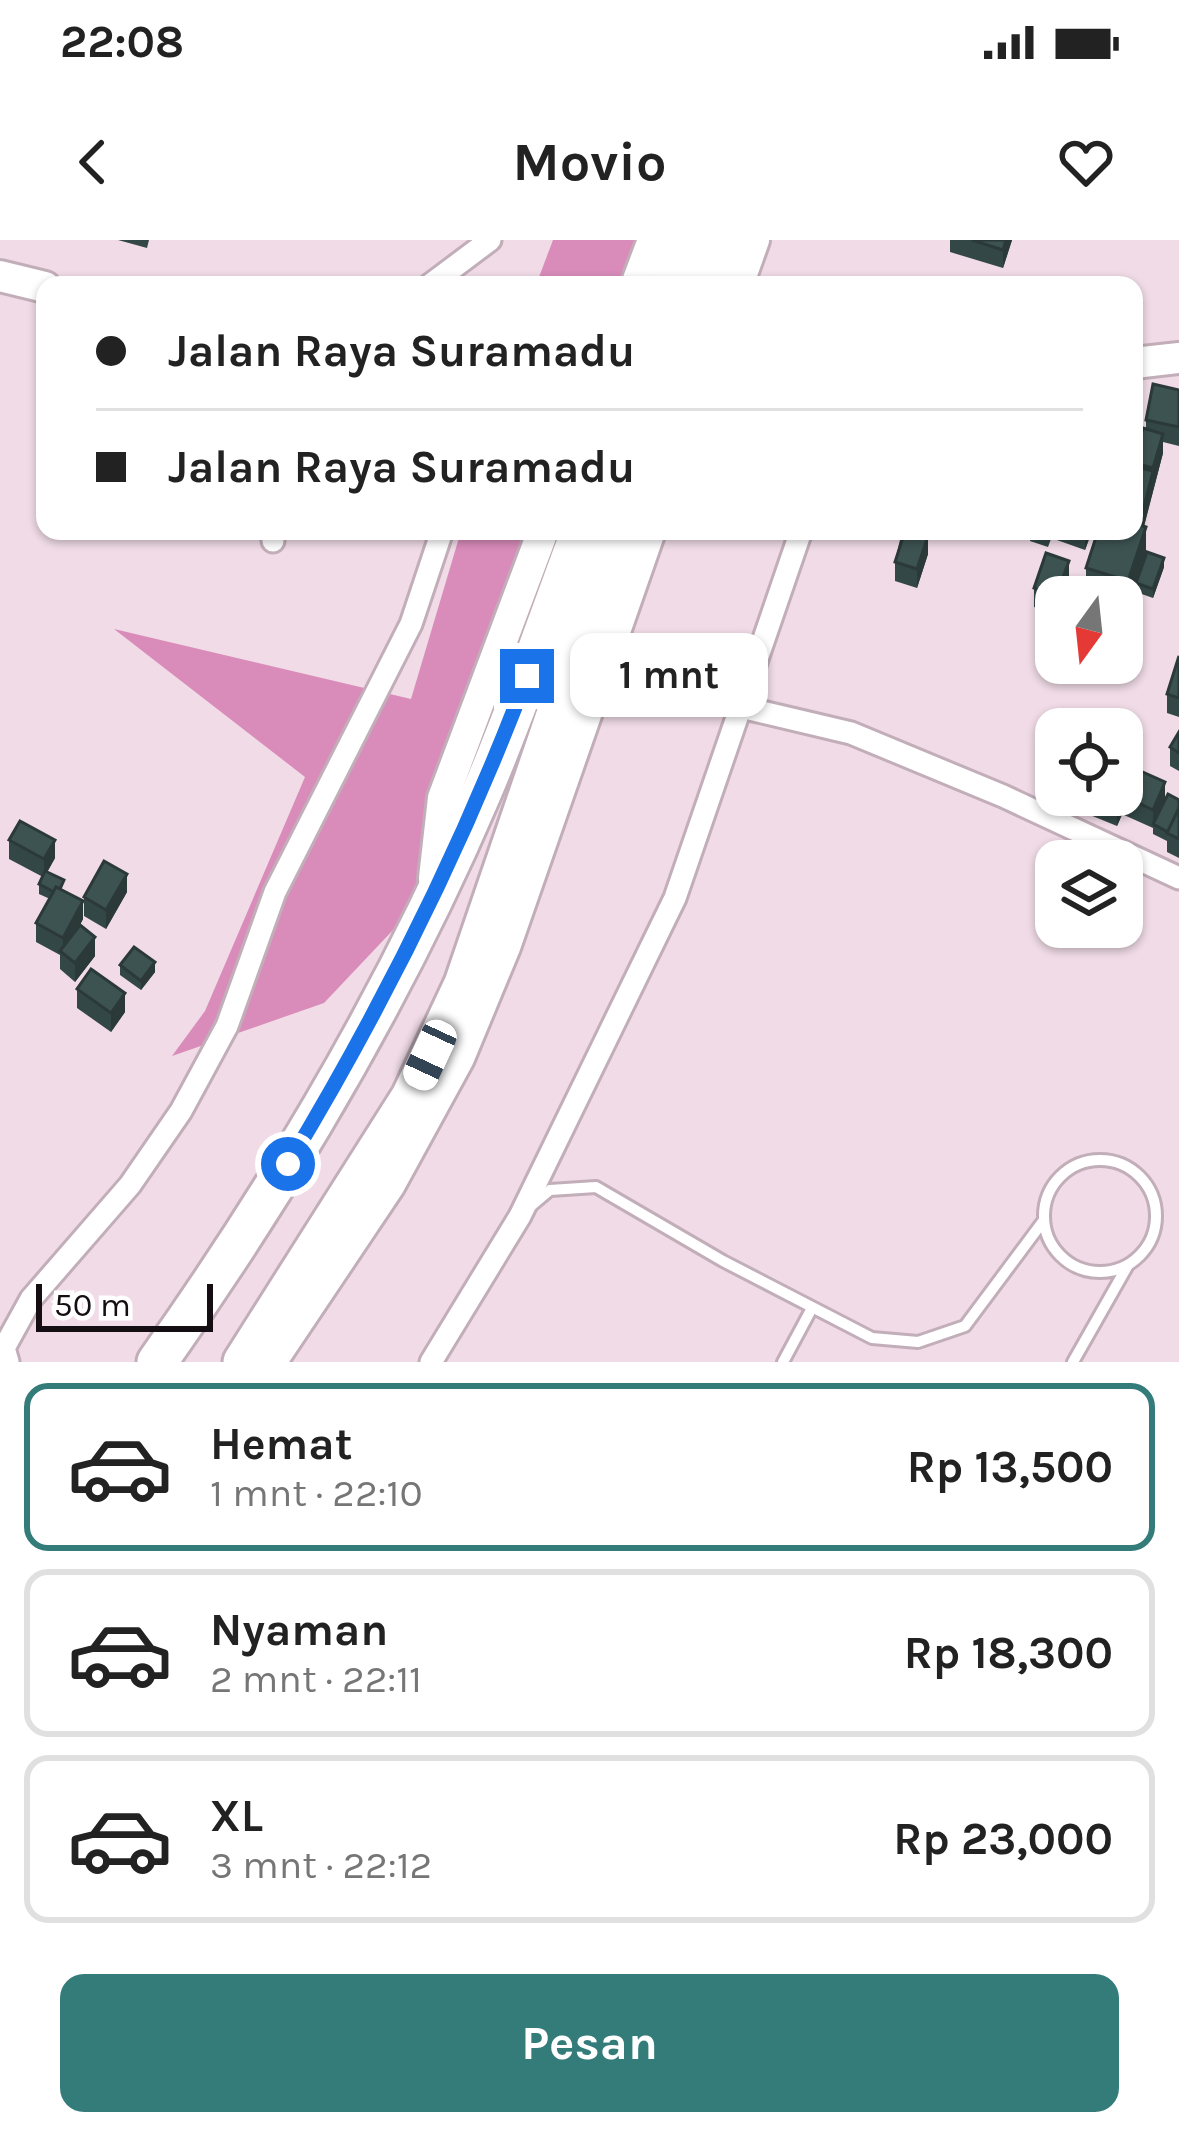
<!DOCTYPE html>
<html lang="id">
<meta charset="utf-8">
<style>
:root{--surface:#fff;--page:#f6f6f6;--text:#222;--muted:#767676;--line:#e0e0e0;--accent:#337c7a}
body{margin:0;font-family:Karla,sans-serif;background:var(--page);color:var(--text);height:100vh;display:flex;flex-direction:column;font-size:45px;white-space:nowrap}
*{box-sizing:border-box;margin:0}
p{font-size:39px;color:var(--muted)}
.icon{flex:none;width:66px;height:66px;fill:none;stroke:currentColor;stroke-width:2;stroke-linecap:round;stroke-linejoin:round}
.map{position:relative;height:1122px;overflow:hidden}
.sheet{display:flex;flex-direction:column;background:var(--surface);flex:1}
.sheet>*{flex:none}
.hud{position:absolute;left:36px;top:36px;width:1107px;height:264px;border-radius:24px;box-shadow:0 3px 9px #0004;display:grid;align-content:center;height:264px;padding:0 60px;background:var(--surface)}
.needle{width:78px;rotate:195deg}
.controls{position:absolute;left:1035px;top:336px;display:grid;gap:24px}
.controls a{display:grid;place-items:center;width:108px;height:108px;border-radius:24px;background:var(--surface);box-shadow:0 3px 9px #0004;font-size:60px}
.scale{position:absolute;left:36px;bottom:30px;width:177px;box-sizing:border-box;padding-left:12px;border:6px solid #140d11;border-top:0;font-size:33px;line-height:42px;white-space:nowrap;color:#140d11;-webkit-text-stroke:9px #fff;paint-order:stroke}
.end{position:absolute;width:54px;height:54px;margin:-27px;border:15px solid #1a73e8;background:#fff;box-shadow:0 0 0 6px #fff}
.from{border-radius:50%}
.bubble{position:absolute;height:84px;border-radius:24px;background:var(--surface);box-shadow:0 3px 9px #0004;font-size:39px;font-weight:700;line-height:84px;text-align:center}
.car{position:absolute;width:36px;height:72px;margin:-36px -18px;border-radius:15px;box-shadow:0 0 9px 3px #0007;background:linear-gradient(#fff 24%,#345 0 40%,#fff 0 76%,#345 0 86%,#fff 0)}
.hud b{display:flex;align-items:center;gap:42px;height:114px;font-size:45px}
.hud b+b{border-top:3px solid var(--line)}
.hud i{width:30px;height:30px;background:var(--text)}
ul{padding:21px 0 0;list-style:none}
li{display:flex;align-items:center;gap:36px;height:168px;margin:0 24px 18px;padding:0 36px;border:6px solid var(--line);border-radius:24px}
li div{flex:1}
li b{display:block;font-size:45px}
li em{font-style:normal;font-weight:700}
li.on{border-color:var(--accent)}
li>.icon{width:108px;height:108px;stroke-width:1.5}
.action{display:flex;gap:24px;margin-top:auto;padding:24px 60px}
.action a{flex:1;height:138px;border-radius:24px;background:var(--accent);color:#fff;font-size:48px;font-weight:700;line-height:138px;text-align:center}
.status{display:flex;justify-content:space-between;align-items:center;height:84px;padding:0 60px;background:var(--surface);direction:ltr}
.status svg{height:33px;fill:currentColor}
header{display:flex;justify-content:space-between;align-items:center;height:156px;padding:0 60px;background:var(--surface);font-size:54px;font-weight:700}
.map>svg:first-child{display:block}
.forest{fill:#d98cba}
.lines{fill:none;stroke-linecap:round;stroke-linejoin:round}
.lane-casing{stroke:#c2aeb9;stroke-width:16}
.street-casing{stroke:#c2aeb9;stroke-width:27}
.secondary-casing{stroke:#c2aeb9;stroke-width:36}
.highway-casing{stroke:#c2aeb9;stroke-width:45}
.lane{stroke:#fff;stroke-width:10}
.street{stroke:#fff;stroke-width:21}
.secondary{stroke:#fff;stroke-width:30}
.highway{stroke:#fff;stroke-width:39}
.wall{fill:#344747}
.shaded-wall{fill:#2b3a39}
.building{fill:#3d5352;stroke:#2b3a39;stroke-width:3}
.route{stroke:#1a73e8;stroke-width:15}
</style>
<div class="status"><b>22:08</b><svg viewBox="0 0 49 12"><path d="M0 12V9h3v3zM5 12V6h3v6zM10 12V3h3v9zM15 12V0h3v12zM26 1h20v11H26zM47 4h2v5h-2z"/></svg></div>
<header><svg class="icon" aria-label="back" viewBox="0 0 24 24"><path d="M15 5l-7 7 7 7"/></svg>Movio<svg class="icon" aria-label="heart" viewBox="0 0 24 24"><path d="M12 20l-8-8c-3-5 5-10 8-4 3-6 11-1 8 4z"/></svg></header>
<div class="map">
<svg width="1179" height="1122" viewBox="0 0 1179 1122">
<rect width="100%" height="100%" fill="#f0dbe6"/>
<g class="forest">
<polygon points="553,0 643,0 628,45 536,45"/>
<polygon points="461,291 548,291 463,490 484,497 439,605 394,689 324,763 172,816 205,771 305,537 114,389 411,459"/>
</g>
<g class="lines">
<defs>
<g id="lane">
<circle cx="1100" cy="976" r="56"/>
<polyline points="531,966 550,950 596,947 723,1021 872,1098 918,1102 965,1086 1044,980"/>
<polyline points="783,1122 812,1068"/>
<polyline points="1073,1122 1128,1025"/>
</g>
<g id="street">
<polyline points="430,45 490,0"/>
<polyline points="273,301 273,291"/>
<polyline points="741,467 851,493 1003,556 1179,638"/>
<polyline points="8,1122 4,1108 31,1059 130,945 181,871 227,786 275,652 411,384 442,291"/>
<polyline points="431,1122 520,976 675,658 801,291"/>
</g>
<g id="secondary">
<polyline points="0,36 45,47"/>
<polyline points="636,45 653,0"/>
<polyline points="738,45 754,0"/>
<polyline points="1134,123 1179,118"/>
<polyline points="434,638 443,558 543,291"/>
<polyline points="271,1122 389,946 459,818 505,707 650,291"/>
</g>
<g id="highway">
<polyline points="672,45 688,0"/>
<polyline points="706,45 722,0"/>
<path d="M157,1122C283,944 395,755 481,554C518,468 548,379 581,291"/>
<polyline points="243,1122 411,857 464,744 619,291"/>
</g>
</defs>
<use href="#lane" class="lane-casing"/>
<use href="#street" class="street-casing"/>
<use href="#secondary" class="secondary-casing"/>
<use href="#highway" class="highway-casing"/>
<use href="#lane" class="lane"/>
<use href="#street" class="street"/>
<use href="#secondary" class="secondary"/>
<use href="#highway" class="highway"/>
</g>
<g class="wall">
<polygon points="118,0 149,0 147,8"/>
<polygon points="950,0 1012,0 1003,28 950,12"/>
<polygon points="1179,150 1179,206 1163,202 1163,213 1144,286 1146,314 1128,369 1122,367 1122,357 1091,357 1086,355 1086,328 1134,291 1134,180 1140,199 1146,188 1146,180"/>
<polygon points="925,291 928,314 917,348 895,341 895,322 901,295"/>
<polygon points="1030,291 1054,291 1048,307 1030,301"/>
<polygon points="1054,291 1092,291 1085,310 1054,299"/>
<polygon points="1164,327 1153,358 1136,352 1136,343"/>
<polygon points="1069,340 1056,375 1034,367 1034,348"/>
<polygon points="1179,416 1179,477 1167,473 1167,454"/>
<polygon points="1179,492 1179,531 1170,526 1170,507"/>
<polygon points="1134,534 1165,561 1179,560 1179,618 1167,612 1167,601 1153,594 1153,588 1124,575 1124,570 1117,586 1090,575 1090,555"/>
<polygon points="9,600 55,618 47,632 64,651 83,679 80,685 95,716 75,742 60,729 60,715 36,702 36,683 50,659 39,654 39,644 43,637 9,619"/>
<polygon points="127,652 106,689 84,676 84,657"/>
<polygon points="120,725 155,732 141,750 120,735"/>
<polygon points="77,749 125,772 111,792 77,768"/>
</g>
<g class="shaded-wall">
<polygon points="1006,0 1012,0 1003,28 1003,10"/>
<polygon points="1140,182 1140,201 1134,218 1134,199"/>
<polygon points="1163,194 1163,213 1142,294 1142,275"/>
<polygon points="1146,287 1146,314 1128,369 1128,341"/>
<polygon points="1085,291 1092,291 1085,310"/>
<polygon points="928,296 928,314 917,348 917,329"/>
<polygon points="1164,318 1164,327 1153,358 1153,349"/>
<polygon points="1069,321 1069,340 1062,357 1056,357 1056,375 1056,356"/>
<polygon points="1134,527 1134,546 1124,556 1124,570 1117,586 1117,568"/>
<polygon points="1165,542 1165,561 1153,584 1153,589 1153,570"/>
<polygon points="55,600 55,618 44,638 44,619"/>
<polygon points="127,634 127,652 106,689 106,670"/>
<polygon points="83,661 83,679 63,716 63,698"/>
<polygon points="95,697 95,716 75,742 75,723"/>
<polygon points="155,722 155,732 141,750 141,741"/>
<polygon points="125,753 125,772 111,792 111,773"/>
</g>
<g class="building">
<polygon points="972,0 1006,0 1003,10"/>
<polygon points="1153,144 1179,150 1179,187 1146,180"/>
<polygon points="1134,180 1140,182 1134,199"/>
<polygon points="1143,188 1163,194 1153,228 1134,223"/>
<polygon points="1134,226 1153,231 1142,275 1134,273"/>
<polygon points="1134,283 1146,287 1128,341 1086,328 1098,291 1134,291"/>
<polygon points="905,291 914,291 928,296 917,329 895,322"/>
<polygon points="1147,312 1164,318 1153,349 1136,343"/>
<polygon points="1046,313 1069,321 1056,356 1034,348"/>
<polygon points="1179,416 1179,458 1167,454"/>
<polygon points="1179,492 1179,513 1170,507"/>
<polygon points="1122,522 1134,527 1117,568 1090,556 1122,555"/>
<polygon points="1136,529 1165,542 1153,570 1124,556"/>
<polygon points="1168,554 1179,560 1179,568 1168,592 1153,584"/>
<polygon points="1179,568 1179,599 1167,593"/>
<polygon points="20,581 55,600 44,619 9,600"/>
<polygon points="104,621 127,634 106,670 84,657"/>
<polygon points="45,631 64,640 60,649 56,647 54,652 39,644"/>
<polygon points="56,647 83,661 63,698 36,683"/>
<polygon points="80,685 95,697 75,723 60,711"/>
<polygon points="134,707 155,722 141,741 120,725"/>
<polygon points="91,729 125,753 111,773 77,749"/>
</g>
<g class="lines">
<path class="route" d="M288,924C382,768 463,606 527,436"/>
</g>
</svg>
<div class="controls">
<a><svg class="needle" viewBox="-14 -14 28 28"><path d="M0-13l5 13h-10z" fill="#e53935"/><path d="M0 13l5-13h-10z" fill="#767676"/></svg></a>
<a><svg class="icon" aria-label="locate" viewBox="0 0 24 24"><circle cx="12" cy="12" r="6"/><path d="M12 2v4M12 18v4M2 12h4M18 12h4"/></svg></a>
<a><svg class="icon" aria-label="layers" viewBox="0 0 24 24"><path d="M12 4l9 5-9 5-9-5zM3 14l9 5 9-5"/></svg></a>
</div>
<div class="scale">50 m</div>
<i class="end from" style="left:288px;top:924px"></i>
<i class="end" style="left:527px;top:436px"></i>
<div class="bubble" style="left:570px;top:393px;width:198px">1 mnt</div>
<i class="car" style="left:430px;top:815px;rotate:205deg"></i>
<div class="hud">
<b><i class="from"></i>Jalan Raya Suramadu</b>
<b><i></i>Jalan Raya Suramadu</b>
</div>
</div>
<section class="sheet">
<ul>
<li class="on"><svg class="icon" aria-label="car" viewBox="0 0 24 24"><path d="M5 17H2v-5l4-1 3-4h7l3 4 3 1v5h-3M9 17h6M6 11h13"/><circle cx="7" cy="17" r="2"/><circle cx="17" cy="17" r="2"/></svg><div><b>Hemat</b><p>1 mnt · 22:10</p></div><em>Rp 13,500</em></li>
<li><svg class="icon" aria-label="car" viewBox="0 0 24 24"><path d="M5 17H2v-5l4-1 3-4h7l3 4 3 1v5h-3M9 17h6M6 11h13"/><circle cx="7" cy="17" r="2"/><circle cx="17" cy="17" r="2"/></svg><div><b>Nyaman</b><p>2 mnt · 22:11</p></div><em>Rp 18,300</em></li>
<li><svg class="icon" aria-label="car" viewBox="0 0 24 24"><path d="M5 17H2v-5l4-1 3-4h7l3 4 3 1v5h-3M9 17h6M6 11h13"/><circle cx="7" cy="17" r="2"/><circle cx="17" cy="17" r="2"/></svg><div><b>XL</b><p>3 mnt · 22:12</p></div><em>Rp 23,000</em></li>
</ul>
<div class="action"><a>Pesan</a></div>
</section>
